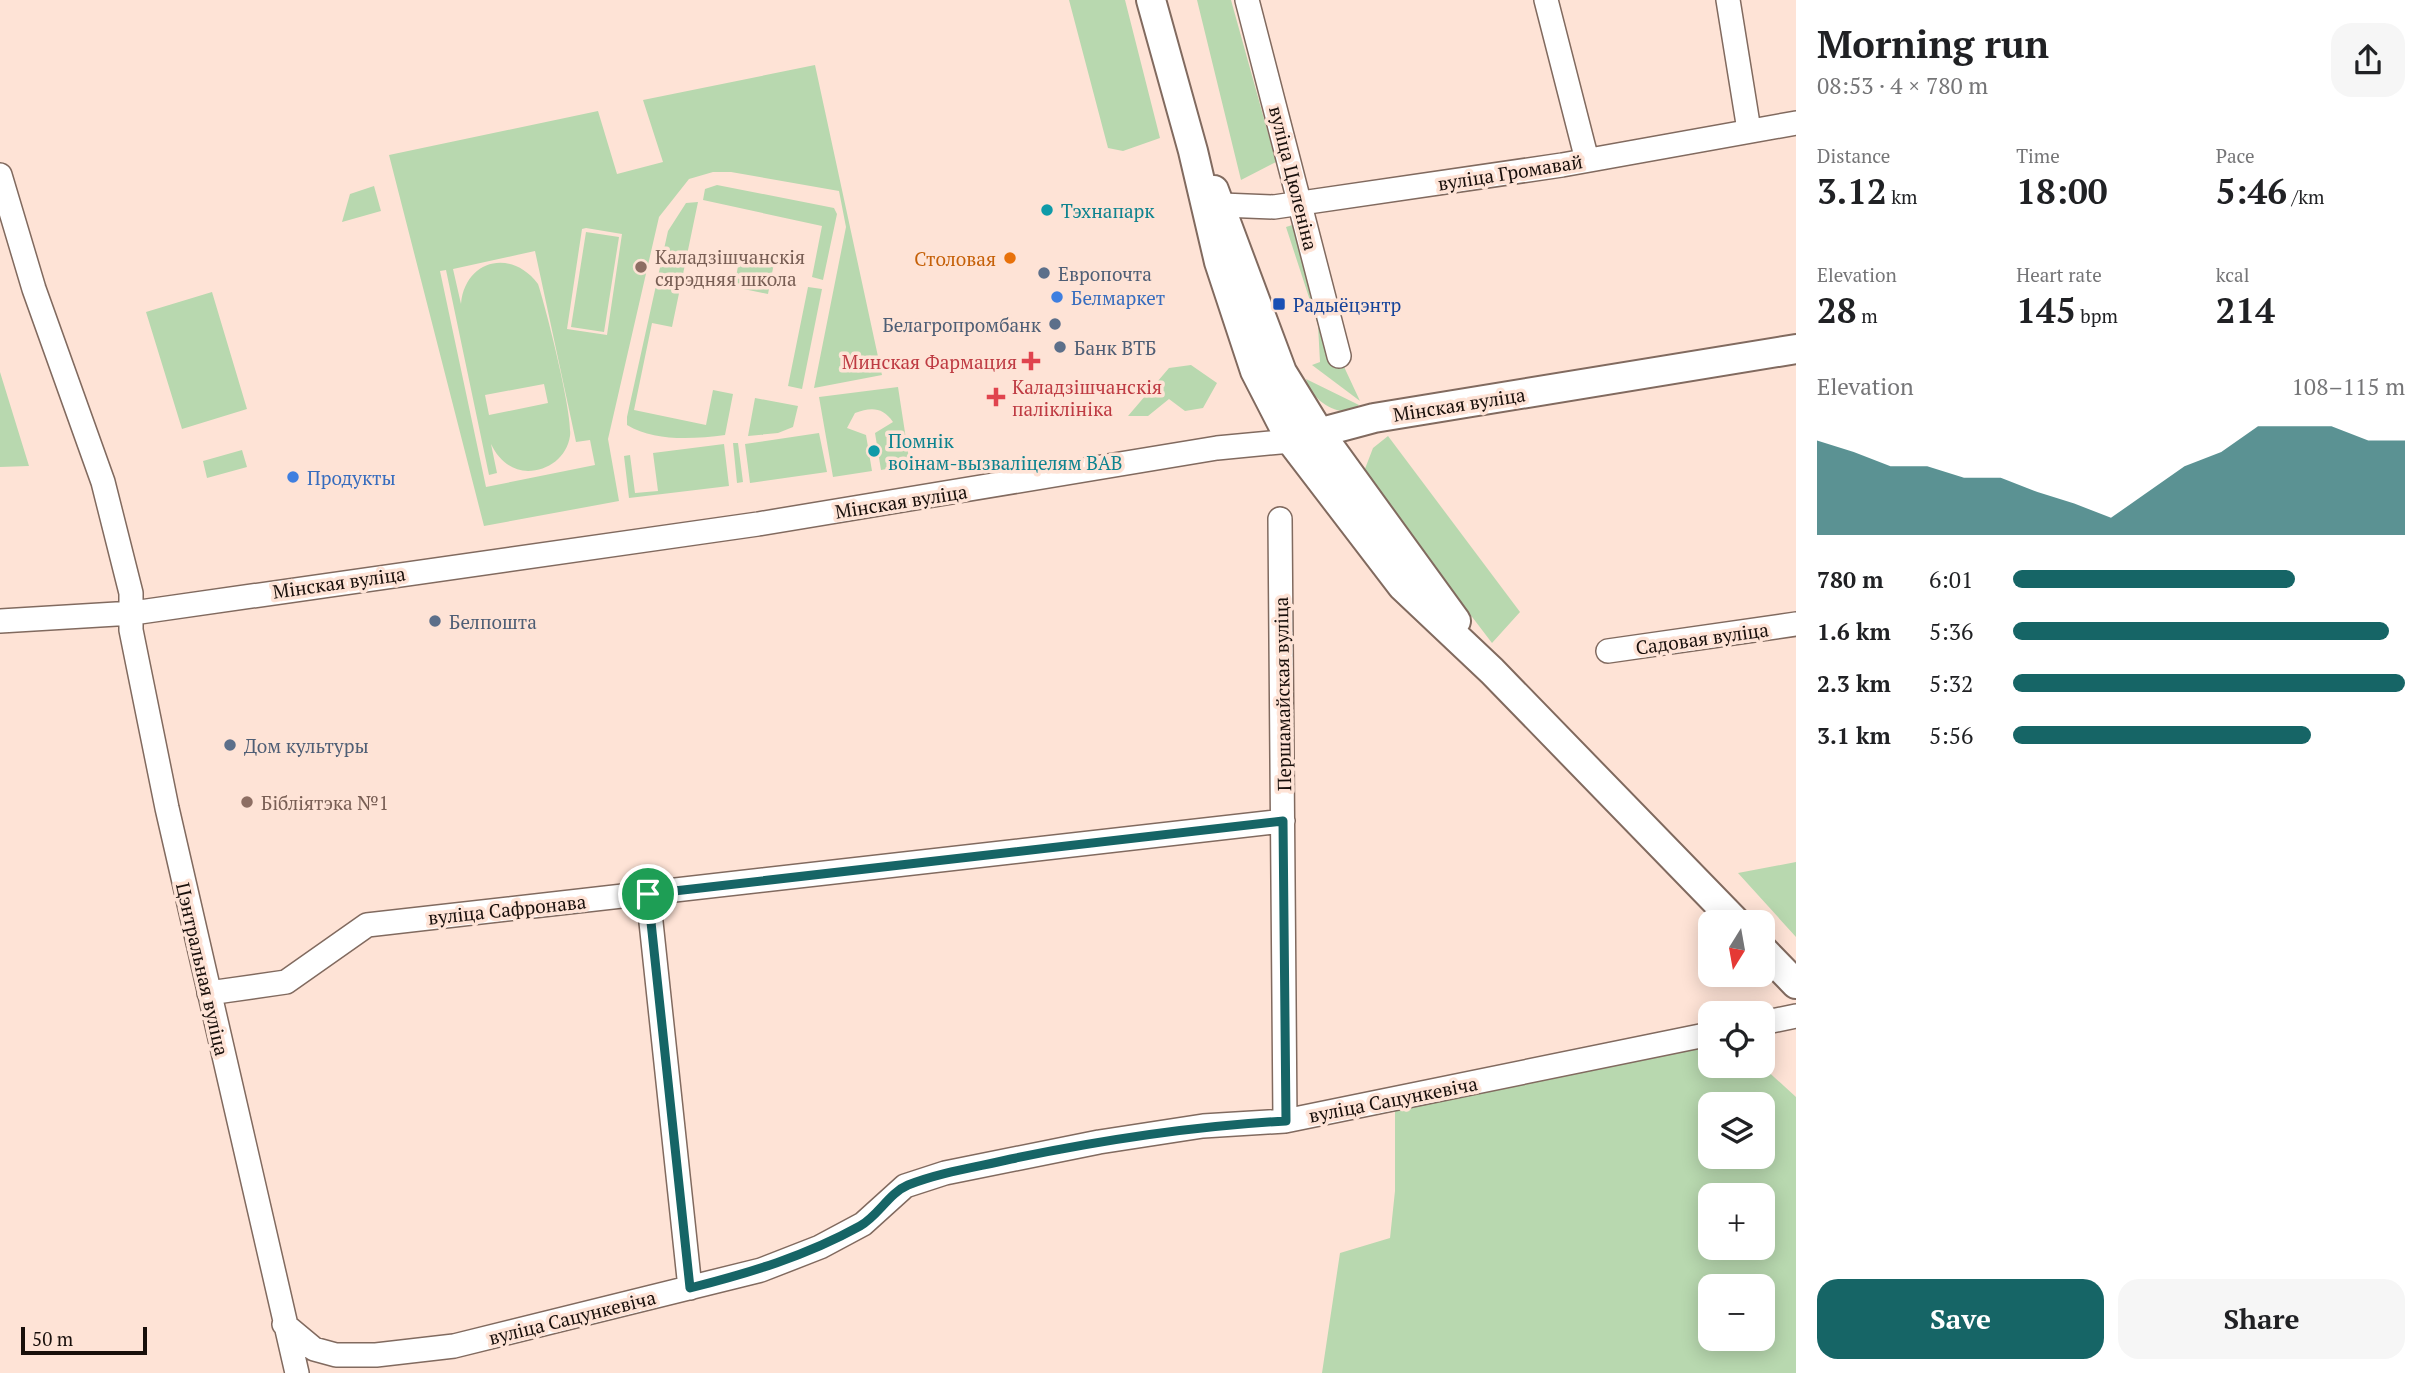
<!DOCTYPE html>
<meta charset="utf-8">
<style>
body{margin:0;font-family:"PT Serif",serif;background:#f6f6f6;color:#202124;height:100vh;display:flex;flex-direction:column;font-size:26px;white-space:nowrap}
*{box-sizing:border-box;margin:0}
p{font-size:23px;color:#757577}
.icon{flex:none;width:38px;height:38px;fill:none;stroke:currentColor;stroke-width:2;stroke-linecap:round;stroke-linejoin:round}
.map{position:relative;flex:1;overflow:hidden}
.sheet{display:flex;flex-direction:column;background:#fff;width:630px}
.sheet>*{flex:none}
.needle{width:46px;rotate:191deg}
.controls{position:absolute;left:1698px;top:910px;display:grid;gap:14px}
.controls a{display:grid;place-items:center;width:77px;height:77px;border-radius:14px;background:#fff;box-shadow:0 4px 18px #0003;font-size:35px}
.scale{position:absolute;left:21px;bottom:18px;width:126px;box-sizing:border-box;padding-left:7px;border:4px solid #180f0b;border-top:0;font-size:19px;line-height:24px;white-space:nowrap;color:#180f0b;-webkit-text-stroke:5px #fee3d6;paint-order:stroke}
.pin{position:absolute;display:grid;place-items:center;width:60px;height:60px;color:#fff;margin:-30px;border:4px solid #fff;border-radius:50%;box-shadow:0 2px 7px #0007}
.round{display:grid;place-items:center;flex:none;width:74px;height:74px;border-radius:21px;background:#f6f6f6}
.overview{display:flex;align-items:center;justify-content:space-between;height:119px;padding:0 21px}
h1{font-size:38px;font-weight:800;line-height:52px}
.figures{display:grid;grid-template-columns:repeat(3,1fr);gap:10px;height:119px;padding:7px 21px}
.figures div{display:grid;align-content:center}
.figures b{font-size:35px;font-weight:800}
.figures small{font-size:19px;font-weight:400}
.figures p{font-size:19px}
.chart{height:196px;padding:14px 21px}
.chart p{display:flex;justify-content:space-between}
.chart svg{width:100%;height:126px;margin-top:7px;fill:#166566;opacity:.7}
.primary-button{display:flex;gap:14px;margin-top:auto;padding:14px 21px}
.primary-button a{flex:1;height:80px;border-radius:21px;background:#166566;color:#fff;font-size:28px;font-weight:800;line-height:80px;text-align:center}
.primary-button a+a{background:#f6f6f6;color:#202124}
ul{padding:0 21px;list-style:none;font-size:23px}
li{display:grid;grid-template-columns:112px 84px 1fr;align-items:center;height:52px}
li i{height:18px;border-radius:9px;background:#166566}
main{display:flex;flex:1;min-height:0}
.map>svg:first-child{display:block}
.green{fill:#b8d8af;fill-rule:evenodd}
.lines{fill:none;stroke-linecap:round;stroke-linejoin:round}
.minor-casing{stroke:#816a5f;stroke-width:26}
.major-casing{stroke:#816a5f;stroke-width:32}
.minor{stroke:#fff;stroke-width:23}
.major{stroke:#fff;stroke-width:28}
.route-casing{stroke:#fff;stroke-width:14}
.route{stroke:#166566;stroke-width:9}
.culture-dot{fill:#0f9aa8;stroke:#fee3d6;stroke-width:2.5}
.food-dot{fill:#e8710a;stroke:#fee3d6;stroke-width:2.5}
.education-dot{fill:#8d6e63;stroke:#fee3d6;stroke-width:2.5}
.service-dot{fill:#5c6f8a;stroke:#fee3d6;stroke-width:2.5}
.shop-dot{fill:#3f7fe0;stroke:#fee3d6;stroke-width:2.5}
.transit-dot{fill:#1a4fb4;stroke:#fee3d6;stroke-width:2.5}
.health-dot{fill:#e0444e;stroke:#fee3d6;stroke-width:2.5}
.labels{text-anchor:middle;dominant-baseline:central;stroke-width:7;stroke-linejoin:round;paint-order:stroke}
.street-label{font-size:19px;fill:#180f0b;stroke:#fee3d6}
.culture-label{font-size:19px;fill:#0d838f;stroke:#fee3d6;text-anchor:start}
.education-label{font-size:19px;fill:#785e54;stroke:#fee3d6;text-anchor:start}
.food-label{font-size:19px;fill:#c56008;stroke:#fee3d6;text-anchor:end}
.service-label{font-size:19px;fill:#4e5e75;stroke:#fee3d6;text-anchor:start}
.shop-label{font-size:19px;fill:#366cbe;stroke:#fee3d6;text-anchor:start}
.transit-label{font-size:19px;fill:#164399;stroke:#fee3d6;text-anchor:start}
.health-label{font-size:19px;fill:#be3a42;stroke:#fee3d6;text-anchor:end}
</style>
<main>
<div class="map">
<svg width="1796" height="1373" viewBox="0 0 1796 1373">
<rect width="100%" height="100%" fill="#fee3d6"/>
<path class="green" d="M1069 0H1125L1160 138 1123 151 1108 148Z
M1197 0H1231L1276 162 1241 180Z
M815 65 882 375 814 388 846 227 839 191 731 172H713L689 179 659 217 608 439 619 501 484 526 389 155 598 111 617 174 663 162 643 100ZM586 228 622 234 607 335 567 329 582 229ZM535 251 576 442 590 440 595 465 486 487 440 271 446 270 489 475 497 473 491 444C498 459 511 471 528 471 548 471 567 457 570 436 573 414 546 308 538 284 511 248 465 260 461 304L453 269ZM544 384 548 403 489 415 485 395Z
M717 185 834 208 837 214 823 280 812 277 822 226 703 200 705 189Z
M374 186 381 211 342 222 350 194Z
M698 202 672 327 652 323 634 410 706 425 713 390 733 394 725 435C694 439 655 442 627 425V417L668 231 686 203Z
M1305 221 1339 356 1360 401 1312 365 1320 362 1318 325 1286 227Z
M586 232 619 237 604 332 571 327Z
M740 256 774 263 768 294 734 287Z
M808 287 822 289 802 389 788 386Z
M212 292 247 409 182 429 146 312Z
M1191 365 1217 383 1203 408 1185 411 1169 399 1148 416H1128L1169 368Z
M0 372 29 466 0 467Z
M1306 379 1359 405C1341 422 1310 399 1306 379Z
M898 387 910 465 881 470 875 433 893 422C883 407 871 407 855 413L847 428 866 435 872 471 833 477 819 397Z
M755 398 798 406 793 427 778 433 748 436Z
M819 433 827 472 750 483 745 444Z
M1388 436 1520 612 1492 643 1363 474 1373 448Z
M733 443H738L743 482 737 483Z
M724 444 729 486 629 498 624 456 630 455 635 493 658 491 653 453Z
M242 450 247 467 207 478 203 461Z
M1796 862V937L1738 873Z
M1700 1048 1710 1050V1066H1762L1796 1097V1373H1322L1340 1253 1390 1238 1395 1191V1099ZM1710 1104H1762V1157H1710ZM1710 1195H1762V1248H1710ZM1710 1286H1762V1339H1710Z"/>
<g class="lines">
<g class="minor-casing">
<path id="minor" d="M1247 0 1339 356
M1546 0 1587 160
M1728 0 1749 130
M0 175 34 289 103 482 131 593V630L167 808 297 1373
M1222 205 1274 207 1562 165 1796 123
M1280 519 1285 1121
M0 621 133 613 758 524 1217 448 1291 441
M1608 651 1796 624
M648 894 690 1288
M209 993 286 982 367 925 1283 821
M1762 1023 1796 1016
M284 1324 314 1349 336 1355H376L454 1346 761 1270 820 1247 863 1224 905 1186 945 1173 1099 1142 1203 1126 1285 1121 1710 1034"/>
</g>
<g class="major-casing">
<path id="major" d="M1151 0 1193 151 1219 262 1255 371 1291 441 1402 586 1492 671 1736 922
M1214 190 1282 372 1319 432 1456 621
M1303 437 1374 418 1796 349
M1762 949 1796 984"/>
</g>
<use href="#minor" class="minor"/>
<use href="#major" class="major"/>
</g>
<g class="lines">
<g class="route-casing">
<path id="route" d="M1283 821 1286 1121C1193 1126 1102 1140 1011 1159 977 1167 941 1172 908 1185 889 1193 878 1216 860 1226 806 1256 749 1273 690 1288L648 894Z"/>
</g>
<use href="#route" class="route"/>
</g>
<g class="culture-dot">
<circle cx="1047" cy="210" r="7"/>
<circle cx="874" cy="451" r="7"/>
</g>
<circle class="food-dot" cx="1010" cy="258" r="7"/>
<g class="education-dot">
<circle cx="641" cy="267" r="7"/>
<circle cx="247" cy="802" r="7"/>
</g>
<g class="service-dot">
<circle cx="1044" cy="273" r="7"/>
<circle cx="1055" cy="324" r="7"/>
<circle cx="1060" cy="347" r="7"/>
<circle cx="435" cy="621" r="7"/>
<circle cx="230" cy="745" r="7"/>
</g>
<g class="shop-dot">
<circle cx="1057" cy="297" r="7"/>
<circle cx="293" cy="477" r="7"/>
</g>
<rect class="transit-dot" x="1272" y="297" width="14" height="14" rx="3.5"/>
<g class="health-dot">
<path d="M1027.5 350.5h7v7h7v7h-7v7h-7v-7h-7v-7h7z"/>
<path d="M992.5 386.5h7v7h7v7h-7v7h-7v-7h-7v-7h7z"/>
</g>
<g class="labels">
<g class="street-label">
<text transform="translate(1510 172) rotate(-9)">вуліца Громавай</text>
<text transform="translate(1294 178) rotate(76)">вуліца Цюленіна</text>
<text transform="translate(1459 404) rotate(-9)">Мінская вуліца</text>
<text transform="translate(901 501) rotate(-9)">Мінская вуліца</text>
<text transform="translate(339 582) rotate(-8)">Мінская вуліца</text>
<text transform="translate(1702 638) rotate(-8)">Садовая вуліца</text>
<text transform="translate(1282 694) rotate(-91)">Першамайская вуліца</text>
<text transform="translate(507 909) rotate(-6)">вуліца Сафронава</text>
<text transform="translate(203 969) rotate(77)">Цэнтральная вуліца</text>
<text transform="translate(1393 1099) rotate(-11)">вуліца Сацункевіча</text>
<text transform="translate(572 1317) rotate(-14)">вуліца Сацункевіча</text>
</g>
<g class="culture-label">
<text x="1061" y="210">Тэхнапарк</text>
<text x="888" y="440">Помнік<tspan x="888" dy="22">воінам-вызваліцелям ВАВ</tspan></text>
</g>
<g class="education-label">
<text x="655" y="256">Каладзішчанскія<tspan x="655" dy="22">сярэдняя школа</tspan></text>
<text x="261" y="802">Бібліятэка №1</text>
</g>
<g class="food-label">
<text x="996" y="258">Столовая</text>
</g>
<g class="service-label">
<text x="1058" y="273">Европочта</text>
<text x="1041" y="324" text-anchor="end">Белагропромбанк</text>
<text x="1074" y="347">Банк ВТБ</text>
<text x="449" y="621">Белпошта</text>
<text x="244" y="745">Дом культуры</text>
</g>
<g class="shop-label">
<text x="1071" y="297">Белмаркет</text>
<text x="307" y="477">Продукты</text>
</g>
<g class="transit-label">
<text x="1293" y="304">Радыёцэнтр</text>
</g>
<g class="health-label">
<text x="1017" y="361">Минская Фармация</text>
<text x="1012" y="386" text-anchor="start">Каладзішчанскія<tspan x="1012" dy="22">паліклініка</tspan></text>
</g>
</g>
</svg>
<div class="controls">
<a><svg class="needle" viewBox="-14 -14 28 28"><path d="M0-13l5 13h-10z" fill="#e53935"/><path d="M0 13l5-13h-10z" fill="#757577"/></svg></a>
<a><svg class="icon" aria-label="locate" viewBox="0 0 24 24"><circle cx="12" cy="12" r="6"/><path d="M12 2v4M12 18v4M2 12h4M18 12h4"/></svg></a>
<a><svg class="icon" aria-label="layers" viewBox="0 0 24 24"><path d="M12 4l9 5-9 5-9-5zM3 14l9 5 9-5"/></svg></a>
<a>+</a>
<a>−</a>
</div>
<div class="scale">50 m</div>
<div class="pin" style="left:648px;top:894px;background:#1e9e55"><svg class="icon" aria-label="arrive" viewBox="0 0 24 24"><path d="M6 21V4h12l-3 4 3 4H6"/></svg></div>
</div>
<section class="sheet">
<div class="overview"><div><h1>Morning run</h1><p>08:53 · 4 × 780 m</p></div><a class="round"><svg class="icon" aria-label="share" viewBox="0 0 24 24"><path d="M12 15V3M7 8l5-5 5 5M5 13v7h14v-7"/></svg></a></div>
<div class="figures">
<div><p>Distance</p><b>3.12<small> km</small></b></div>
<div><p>Time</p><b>18:00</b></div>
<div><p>Pace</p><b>5:46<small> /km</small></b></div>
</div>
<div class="figures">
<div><p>Elevation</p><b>28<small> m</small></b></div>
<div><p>Heart rate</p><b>145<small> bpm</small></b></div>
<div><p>kcal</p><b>214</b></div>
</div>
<div class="chart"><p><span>Elevation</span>108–115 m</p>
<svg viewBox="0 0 160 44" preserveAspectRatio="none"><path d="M0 44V11L10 15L20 20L30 20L40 24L50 24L60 29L70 33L80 38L90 29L100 20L110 15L120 6L130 6L140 6L150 11L160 11V44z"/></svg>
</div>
<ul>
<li><b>780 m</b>6:01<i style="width:72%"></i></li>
<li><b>1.6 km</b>5:36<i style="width:96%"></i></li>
<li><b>2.3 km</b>5:32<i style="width:100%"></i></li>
<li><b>3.1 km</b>5:56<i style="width:76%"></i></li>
</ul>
<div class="primary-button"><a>Save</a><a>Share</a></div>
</section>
</main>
